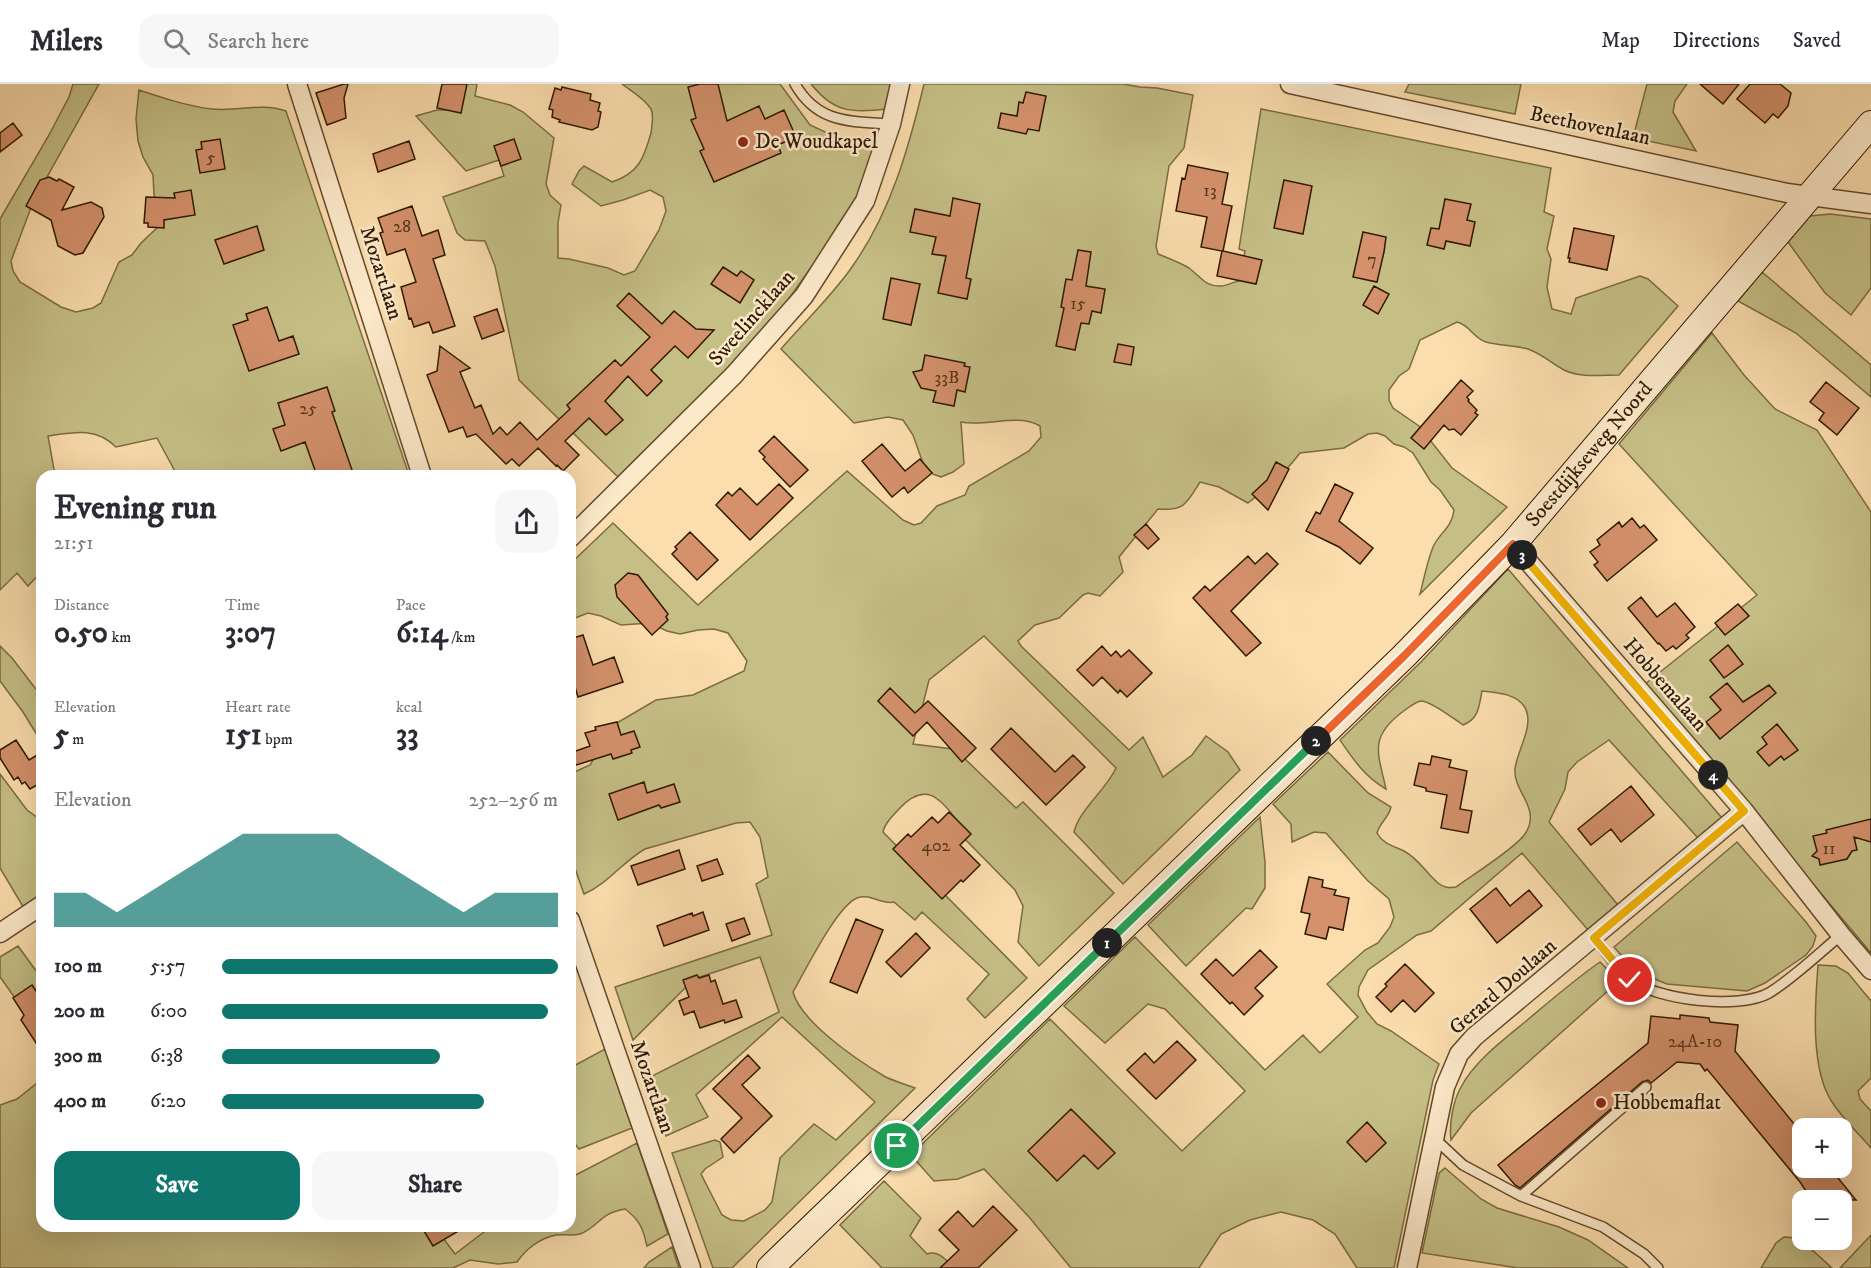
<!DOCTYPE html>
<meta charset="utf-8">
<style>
body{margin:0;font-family:"IM FELL DW Pica",serif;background:#f7f7f7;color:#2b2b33;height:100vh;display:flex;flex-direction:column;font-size:22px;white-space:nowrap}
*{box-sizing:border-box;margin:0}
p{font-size:20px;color:#7c7c81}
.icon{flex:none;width:33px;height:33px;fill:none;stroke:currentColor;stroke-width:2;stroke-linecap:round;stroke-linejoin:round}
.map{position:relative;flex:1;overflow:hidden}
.details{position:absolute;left:36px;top:386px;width:540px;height:762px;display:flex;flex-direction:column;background:#fff;border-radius:18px;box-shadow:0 6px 24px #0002}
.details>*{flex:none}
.fabs{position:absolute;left:1792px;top:1034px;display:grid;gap:12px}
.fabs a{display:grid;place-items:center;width:60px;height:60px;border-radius:12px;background:#fff;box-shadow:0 6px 24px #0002;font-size:30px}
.pin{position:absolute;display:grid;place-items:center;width:51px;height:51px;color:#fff;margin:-26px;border:3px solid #fff;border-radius:50%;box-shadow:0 2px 6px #0007}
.km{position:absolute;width:30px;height:30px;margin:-15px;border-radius:50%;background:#222;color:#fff;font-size:16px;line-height:30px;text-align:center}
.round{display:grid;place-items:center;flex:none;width:63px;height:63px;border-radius:18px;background:#f7f7f7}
.summary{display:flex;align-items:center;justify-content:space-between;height:102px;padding:0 18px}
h1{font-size:33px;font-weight:700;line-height:45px}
.figures{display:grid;grid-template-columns:repeat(3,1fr);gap:9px;height:102px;padding:6px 18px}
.figures div{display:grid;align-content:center}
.figures b{font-size:30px;font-weight:700}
.figures small{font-size:16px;font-weight:400}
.figures p{font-size:16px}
.chart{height:168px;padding:12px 18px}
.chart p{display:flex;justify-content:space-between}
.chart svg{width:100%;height:108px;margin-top:6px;fill:#0f766e;opacity:.7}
.primary-button{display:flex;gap:12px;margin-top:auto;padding:12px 18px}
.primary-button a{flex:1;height:69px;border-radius:18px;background:#0f766e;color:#fff;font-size:24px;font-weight:700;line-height:69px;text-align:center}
.primary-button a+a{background:#f7f7f7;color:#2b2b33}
ul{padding:0 18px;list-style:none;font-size:20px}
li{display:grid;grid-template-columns:96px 72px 1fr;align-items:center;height:45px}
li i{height:15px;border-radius:8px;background:#0f766e}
header{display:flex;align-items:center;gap:36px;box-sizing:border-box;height:84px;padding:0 30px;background:#fff;border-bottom:2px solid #e1e1e2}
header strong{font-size:28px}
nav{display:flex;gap:33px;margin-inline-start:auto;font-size:21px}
.search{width:420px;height:54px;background:#f7f7f7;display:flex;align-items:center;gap:15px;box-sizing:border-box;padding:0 21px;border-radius:18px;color:#7c7c81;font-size:22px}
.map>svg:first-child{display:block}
.green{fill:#c5bf86;stroke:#7a6c44;stroke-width:1.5}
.building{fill:#d4916c;stroke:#2f1901;stroke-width:1.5}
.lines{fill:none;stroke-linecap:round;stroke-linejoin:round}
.lane-casing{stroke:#624a2c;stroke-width:12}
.street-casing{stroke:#624a2c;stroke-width:21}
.secondary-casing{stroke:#2f1901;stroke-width:28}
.lane{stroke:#fce9ca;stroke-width:9}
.street{stroke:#fce9ca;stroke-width:18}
.secondary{stroke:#fce9ca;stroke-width:26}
.split-1-casing{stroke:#fff;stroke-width:12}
.split-2-casing{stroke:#fff;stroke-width:12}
.split-3-casing{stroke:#fff;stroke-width:12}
.split-4-casing{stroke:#fff;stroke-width:12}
.split-5-casing{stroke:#fff;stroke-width:12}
.split-1{stroke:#22a559;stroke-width:8}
.split-2{stroke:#22a559;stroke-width:8}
.split-3{stroke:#f0652b;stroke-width:8}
.split-4{stroke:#f5b400;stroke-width:8}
.split-5{stroke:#f5b400;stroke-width:8}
.poi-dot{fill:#8f2418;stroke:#fce9ca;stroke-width:2}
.labels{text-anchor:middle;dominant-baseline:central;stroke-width:5;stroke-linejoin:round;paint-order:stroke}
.number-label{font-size:18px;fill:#58371c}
.street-label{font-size:21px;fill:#2f1901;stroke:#fce9ca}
.poi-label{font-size:21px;fill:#2f1901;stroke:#fce9ca;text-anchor:start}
</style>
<header>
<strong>Milers</strong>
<div class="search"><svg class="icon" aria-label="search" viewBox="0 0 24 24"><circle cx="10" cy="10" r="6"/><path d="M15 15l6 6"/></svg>Search here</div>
<nav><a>Map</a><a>Directions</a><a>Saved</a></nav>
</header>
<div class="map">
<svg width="1871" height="1184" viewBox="0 0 1871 1184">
<rect width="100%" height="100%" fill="#fbddae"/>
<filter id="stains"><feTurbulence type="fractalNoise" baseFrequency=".00333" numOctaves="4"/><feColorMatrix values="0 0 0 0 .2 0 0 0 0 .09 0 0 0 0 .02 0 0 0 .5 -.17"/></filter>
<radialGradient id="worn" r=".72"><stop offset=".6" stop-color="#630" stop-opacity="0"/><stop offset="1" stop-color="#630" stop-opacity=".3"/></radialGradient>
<path class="green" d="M73 0H99L33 118 11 177 13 187 20 198 61 223 76 228 93 224 101 219 119 178 132 171 141 159 160 141 154 110 153 91 143 73 138 57 136 35 139 6C163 14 187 22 212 25 238 28 260 18 286 27L409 391H177L157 354 116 363C96 343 74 348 48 352L55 391 42 392V487L28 502 17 489 0 506V135L49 51 69 13Z
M459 0H477L475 12 510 21 523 28 554 54 546 100 550 111 561 121 558 139V174L569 175 608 184 624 191 635 187 659 146 666 127 663 113 650 106 623 116 601 122 572 100 579 87 584 82 612 98C639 89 644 74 651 49 652 42 654 31 651 25 645 15 631 7 622 0H780L810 41 840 55 879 53 862 108 843 139 767 245 618 393 519 296 495 182 485 157 465 156 457 149 443 113 504 92 499 76 466 87 416 32 437 26H454Z
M811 0H893L887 25C852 29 834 29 811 0Z
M924 0H1123L1140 3 1157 4 1193 11 1184 64 1169 82 1156 162 1158 170C1168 174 1179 178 1189 184 1200 192 1205 203 1221 202 1227 202 1232 198 1239 197L1245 167 1239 165 1261 25 1551 84 1544 128 1554 132 1547 165 1551 175 1547 203 1552 225 1571 230 1576 214 1640 192 1648 195 1678 222 1619 291C1601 291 1580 294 1564 286 1549 278 1544 271 1528 265 1515 261 1500 262 1486 258 1473 254 1470 241 1457 238L1420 256 1409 285 1399 292 1389 306V316L1393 324 1419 342 1452 384 1507 423 1420 510C1424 495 1427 478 1433 463 1439 449 1452 444 1454 426L1440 406 1431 398 1413 369 1404 363 1394 360 1385 352 1377 349 1368 350 1344 364 1300 369C1285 389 1268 404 1248 419L1219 403 1200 398C1187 419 1185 427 1158 425L1119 473 1123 488 1100 512 1088 509 1083 511 1059 534 1035 541 1018 557 1021 562 1129 666 1143 653 1163 693 1192 671 1206 652 1228 668 1240 686 1123 800 1074 748C1079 726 1106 706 1116 684L984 552 929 596 913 660 953 665 963 673 1016 724 1023 718 1114 809 1039 882 1018 858 1023 822 1015 806 956 746 958 738C940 713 925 697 899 725 893 732 885 738 883 748L1027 894 985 934 967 915 989 890 922 828 915 836 894 818C882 821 870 809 857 814 837 822 805 887 793 908 801 938 857 976 884 992 893 997 905 1000 915 1004L732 1184H713L672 1069 715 1056 720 1058 723 1073 705 1085 701 1090 722 1131 731 1136 744 1137 765 1126 772 1118 780 1074 814 1040 836 1056 875 1018 782 933 696 1011 708 1033 666 1052 646 995 779 928 760 873 700 893 686 903 633 956 615 903 772 851 756 800 768 793 760 753 750 738 736 739 645 765C622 778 608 800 584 810L570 770V690L590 681 615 640 656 616 693 611 744 587 747 577 728 549 714 545 698 546 680 550 667 547 650 539 621 541 601 532 588 529 570 536V480L613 439 698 521 847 387 903 436 914 441 921 439 937 422 965 411 969 402 1029 367 1041 353 1040 342C1018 329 987 343 961 338L964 380 953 388 941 393 933 390 924 382 913 351 903 336 888 333 854 339 781 265C804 238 835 209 854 180 891 127 909 63 924 0Z
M1409 0H1521L1515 30 1405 8Z
M1647 0H1687L1675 17 1673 28 1696 67 1633 54Z
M1830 130 1871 135V204L1851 231 1825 209 1788 158 1810 132Z
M1762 188 1871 281V313L1796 249 1738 217Z
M1712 249 1744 291 1775 325 1817 346 1871 428V869L1645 600 1757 511 1619 360Z
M1508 485 1722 734 1698 754 1609 656 1577 678 1568 688 1565 705 1549 738 1618 821 1588 846 1522 769 1431 847 1417 851 1368 886 1359 903 1358 911 1367 928 1377 940 1391 947 1439 980 1433 996 1394 1184H1357L1335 1150 1313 1136 1281 1128 1250 1136 1221 1150 1199 1184H1071L1029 1133 984 1085 958 1095 934 1097 911 1071 1050 935 1182 1067 1245 1007 1165 925 1148 920 1105 959 1064 922 1135 853 1265 986 1303 951 1320 969 1358 933 1327 900 1365 866 1378 859 1390 843 1394 833 1389 815 1367 796 1326 749 1314 748 1292 758 1291 740 1273 720 1328 668 1368 709 1391 723C1388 735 1380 738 1377 749 1383 760 1393 762 1404 767 1419 775 1426 789 1438 799 1444 804 1449 804 1456 803 1471 792 1516 764 1525 750 1542 724 1513 708 1515 685 1517 666 1536 640 1524 622 1515 609 1496 609 1482 607 1479 622 1479 635 1463 641 1454 635 1431 617 1421 617 1414 618 1407 625 1401 629 1369 654 1378 669 1386 705 1365 693 1353 675 1340 656L1421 578Z
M0 562 12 574 42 613V659L23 628 0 597Z
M0 690 27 726 42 737V814L25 826 0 784Z
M1260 733 1265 778V804L1252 825 1246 824 1186 882 1148 841Z
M1737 758 1806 838 1816 852 1813 862 1806 871 1765 899 1747 907 1667 900 1635 887 1614 863Z
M18 862 42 895V952L0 893V873Z
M1600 878 1619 897 1471 1029 1451 1056C1449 1040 1453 1017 1461 1003 1475 977 1503 956 1525 938 1550 917 1574 896 1600 878Z
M1818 881 1836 882 1848 889 1871 917V994L1858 1007 1860 1015 1871 1027V1064C1858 1049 1843 1035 1832 1018 1810 985 1815 920 1818 881Z
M605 965 632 1044 579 1065C564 1050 570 1005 570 984Z
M42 995V1142H434L455 1170 492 1142H570V1094L637 1059 668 1150 647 1162C643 1145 640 1136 625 1125 599 1129 599 1143 580 1150 572 1152 563 1150 556 1151 540 1154 526 1165 517 1178L498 1180 470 1176 453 1184H0V1021L17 1015Z
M1445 1084 1481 1115 1497 1124 1559 1143 1588 1156 1628 1184H1518L1422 1169 1439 1089Z
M884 1097 921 1134 910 1152 927 1170C939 1166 946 1176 954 1184H882L840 1141Z
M1871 1151V1184H1840Z
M1784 1153 1799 1154 1832 1184H1761L1776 1159Z
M672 1163 679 1184H644L649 1178Z"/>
<path class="building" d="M344 0H348L344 14 346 34 327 41 316 9Z
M442 0H467L461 29 437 24Z
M700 0H718L727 37 759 22 765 35 784 26 796 53 778 61 781 69 714 98 700 67 704 65 691 36 696 34 688 3Z
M1700 0H1739L1723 20Z
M1750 0H1780L1791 9 1788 22 1778 34 1773 30 1765 39 1737 15Z
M562 3 591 10 590 16 600 19 598 27 601 28 598 43 592 46 559 38 560 36 552 33 553 26 549 25 555 4 561 6Z
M1026 8 1046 12 1039 47 1028 45 1026 50 998 44 1001 29 1017 32 1019 18 1023 19Z
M13 39 22 51 0 68V49Z
M220 55 225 85 200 89 196 66 202 65 201 58Z
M514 55 521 75 501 82 494 62Z
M409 57 415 75 378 88 373 70Z
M1188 81 1228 89 1222 120 1232 122 1223 167 1262 176 1256 200 1217 192 1222 167 1201 163 1207 133 1176 127 1182 94 1185 95Z
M49 93 57 97 59 95 74 103 62 126 91 118 102 124 104 133 83 169 75 171 58 162 51 136 26 122 40 96Z
M1284 96 1312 102 1303 150 1274 144Z
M191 106 195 131 164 136V144L148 143V139H144L146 113 175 114 174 109Z
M953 114 980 120 966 194 971 195 967 215 938 209 946 172 932 170 936 153 910 148 915 125 950 132Z
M1445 115 1471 120 1467 136 1475 138 1470 162 1446 157 1444 165 1427 161 1431 144 1439 145Z
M412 122 422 152 438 146 445 171 433 175 455 242 433 249 429 238 414 243 411 234 409 235 401 203 416 198 405 165 387 171 380 149 383 148 378 134Z
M257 142 264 166 224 180 215 156Z
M1574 144 1614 152 1607 186 1569 178 1570 174H1568Z
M1363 148 1386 153 1384 168 1377 198 1353 193Z
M1078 166 1091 168 1086 202 1105 205 1101 229 1092 227 1089 240 1081 239 1075 266 1056 262 1064 224 1061 223 1066 195 1072 196Z
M723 183 737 192 741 187 754 196 740 219 711 200Z
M891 194 920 200 911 241 883 235Z
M1374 202 1389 210 1378 230 1363 221Z
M629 209 662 240 674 227 696 245 714 246 688 274 675 262 651 286 662 297 647 312 628 292 605 317 623 336 606 351 589 334 565 357 579 371 563 387 557 381 556 382 538 364 519 382 512 375 506 380 476 350 467 353 463 343 449 348 427 291 437 287 440 262 470 284 460 288 475 324 481 321 493 350 500 343 507 351 520 338 537 356 570 325 567 321 615 276 621 282 650 253 617 222Z
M267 223 279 257 293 252 299 270 249 287 233 241 248 236 246 230Z
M497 225 504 247 482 255 474 233Z
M1118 260 1134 263 1131 281 1114 278Z
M925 271 965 279 964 282 970 283 965 308 957 306 954 322 933 318 936 307 921 304 913 288 922 286Z
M1461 296 1473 307 1467 313 1469 316 1468 317 1477 326 1475 329 1478 331 1461 351 1454 345 1449 346 1444 341 1424 365 1411 354Z
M1826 298 1859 324 1837 351 1819 336 1824 329 1810 318Z
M327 303 335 327 332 328 352 386 336 392H317L305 358 281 367 273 345 285 341 278 319Z
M774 352 808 386 790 403 763 375 765 373 759 367Z
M882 360 905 387 920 375 932 389 908 409 904 403 892 413 862 377Z
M1276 378 1289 385 1268 426 1252 410 1267 396Z
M779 400 793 414 750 456 716 421 728 408 732 412 740 404 757 421Z
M1335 400 1353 409 1339 437 1373 464 1360 480 1339 463 1306 447 1316 428 1320 430Z
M1632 434 1640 444 1644 441 1657 456 1607 497 1594 481 1598 478 1590 468 1600 461 1597 456 1619 438 1622 443Z
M1146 440 1159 455 1148 465 1134 451Z
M690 448 718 476 697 496 672 470 677 465 675 463Z
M1267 469 1278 480 1231 527 1261 559 1246 572 1193 514 1205 502 1210 507 1248 472 1255 480Z
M628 489 638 491 668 530 666 533 668 536 652 551 617 513 615 501Z
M1641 513 1657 533 1675 519 1695 543 1686 551 1689 554 1676 565 1673 562 1666 567 1659 559 1658 560 1628 524Z
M1738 520 1749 532 1725 551 1715 539Z
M583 551 593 581 614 573 623 598 578 613 575 603 570 605V555Z
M1728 561 1743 580 1724 594 1710 576Z
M1102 562 1111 572 1116 567 1121 573 1129 566 1152 589 1127 613 1120 606 1118 609 1102 593 1093 602 1077 586Z
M1727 599 1743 618 1769 601 1776 609 1720 655 1706 638 1721 626 1710 613Z
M890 604 915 629 928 617 976 664 962 678 927 638 913 652 878 617Z
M617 638 621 651 634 647 640 663 631 666 632 669 613 675 611 670 570 683V669L590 662 585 649 596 646 595 643Z
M1777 640 1798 666 1784 676 1781 672 1769 682 1757 668 1767 660 1762 653Z
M1011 644 1055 688 1073 671 1085 683 1046 721 991 665Z
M16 656 29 676 42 668V698L30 705 25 698 22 700 18 693 14 696 0 674V666Z
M1432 672 1451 676 1449 683 1467 687 1460 725 1472 727 1468 749 1441 744 1447 711 1426 707V704L1414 701 1419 679 1430 681Z
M644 698 647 709 674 700 680 718 661 724 659 721 618 736 609 710Z
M1631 702 1654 731 1621 758 1611 745 1591 761 1578 745Z
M949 728 971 750 960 761 980 781 963 798 961 796 942 815 893 765 908 750 911 753 932 733 938 739Z
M1871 735V758L1854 753 1857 766 1852 767 1847 775 1820 781 1819 775 1812 772 1817 767 1813 752 1827 749 1826 746Z
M679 766 685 785 638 801 631 782Z
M717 775 723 790 702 797 697 782Z
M1309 793 1323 796 1322 803 1336 806 1334 811 1349 814 1343 846 1329 843 1326 855 1305 850 1310 830 1301 828Z
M1496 804 1510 822 1529 806 1542 822 1497 859 1470 825Z
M703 828 709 846 664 862 657 842 692 829 693 832Z
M744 834 750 850 732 857 726 840Z
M856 835 883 846 857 909 830 898Z
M916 849 930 864 901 893 886 878Z
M1260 866 1277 883 1255 904 1263 912 1244 931 1232 918 1230 920 1201 890 1216 875 1233 892Z
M1405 880 1434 909 1415 928 1403 916 1391 928 1376 913 1387 902 1385 900Z
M697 891 699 894 709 891 711 898 715 896 723 920 736 916 742 933 725 939 724 936 700 944 694 927 684 931 679 917 689 913 683 896Z
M32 901 42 916V968L21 936 24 931 13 914Z
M1680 931 1709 934 1710 938 1738 941 1735 967 1803 1051V1083H1829L1856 1116H1812L1800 1098 1707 985 1705 987 1700 980 1677 978 1651 999 1648 996 1642 998 1520 1104 1515 1101 1498 1081 1648 959 1651 932 1680 935Z
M1177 957 1196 976 1156 1015 1127 986 1145 969 1154 979Z
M748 971 760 984 742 1001 772 1032 734 1069 721 1055 742 1034 713 1005Z
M1071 1025 1115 1069 1098 1085 1084 1071 1057 1097 1028 1067Z
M1367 1038 1386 1059 1366 1078 1347 1058Z
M993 1122 1017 1146 978 1184H940L959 1166 939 1146 958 1127 973 1143Z
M433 1142H467L433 1162 424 1147Z"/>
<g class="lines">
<g class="lane-casing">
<path id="lane" d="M795 0C818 40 850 37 891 40
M1594 854C1605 866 1618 886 1631 896 1657 916 1739 926 1769 909 1795 893 1818 870 1841 851
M1434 1054 1463 1081 1521 1112 1603 1143 1644 1170 1658 1184
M1521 1112 1646 1003"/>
</g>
<g class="street-casing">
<path id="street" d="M297 0 422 392
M1290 0 1787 109 1871 120
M570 454 734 291 804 212 865 117 891 40 900 0
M1513 460 1744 727 1841 851 1871 886
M570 836 691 1184
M0 849 42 821
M1407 1184 1445 1003 1459 970 1474 953 1744 727"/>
</g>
<g class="secondary-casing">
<g id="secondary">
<path id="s1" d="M770 1184 1404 572 1513 460 1871 40"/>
</g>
</g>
<use href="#lane" class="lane"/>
<use href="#street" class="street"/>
<use href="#secondary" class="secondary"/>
</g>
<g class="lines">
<g class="split-1-casing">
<path id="split-1" d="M897 1062 1107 859"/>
</g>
<g class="split-2-casing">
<path id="split-2" d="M1107 859 1316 657"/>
</g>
<g class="split-3-casing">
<path id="split-3" d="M1316 657 1404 572 1513 460 1522 471"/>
</g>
<g class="split-4-casing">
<path id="split-4" d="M1522 471 1713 691"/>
</g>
<g class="split-5-casing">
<path id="split-5" d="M1630 896 1594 854 1744 727 1713 691"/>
</g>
<use href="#split-1" class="split-1"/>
<use href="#split-2" class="split-2"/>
<use href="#split-3" class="split-3"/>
<use href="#split-4" class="split-4"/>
<use href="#split-5" class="split-5"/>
</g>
<g class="poi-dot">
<circle cx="743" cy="58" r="6"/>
<circle cx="1601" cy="1019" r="6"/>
</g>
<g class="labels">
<g class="number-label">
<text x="211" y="74">5</text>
<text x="1210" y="107">13</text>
<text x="402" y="143">28</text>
<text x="1372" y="176">7</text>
<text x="1078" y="220">15</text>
<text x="947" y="294">33B</text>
<text x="308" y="325">25</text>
<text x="936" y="762">402</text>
<text x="1829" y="765">11</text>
<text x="1695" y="958">24A-10</text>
</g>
<g class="street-label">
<text transform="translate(1590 42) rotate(12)">Beethovenlaan</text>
<text transform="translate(381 189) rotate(72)">Mozartlaan</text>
<text transform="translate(752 234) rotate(-49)">Sweelincklaan</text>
<text stroke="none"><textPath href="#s1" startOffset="1155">Soestdijkseweg Noord</textPath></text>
<text transform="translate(1665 601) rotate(49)">Hobbemalaan</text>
<text transform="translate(1503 903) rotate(-41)">Gerard Doulaan</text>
<text transform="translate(652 1003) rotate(71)">Mozartlaan</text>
</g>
<g class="poi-label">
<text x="755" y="58">De Woudkapel</text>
<text x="1613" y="1019">Hobbemaflat</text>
</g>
</g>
<rect width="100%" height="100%" filter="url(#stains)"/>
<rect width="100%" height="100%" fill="url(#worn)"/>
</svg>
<div class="fabs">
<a>+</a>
<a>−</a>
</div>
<div class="pin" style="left:897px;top:1062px;background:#1e9e55"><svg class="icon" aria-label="arrive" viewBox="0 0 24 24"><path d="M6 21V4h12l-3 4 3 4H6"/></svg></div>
<div class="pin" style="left:1630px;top:896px;background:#d93025"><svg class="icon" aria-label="check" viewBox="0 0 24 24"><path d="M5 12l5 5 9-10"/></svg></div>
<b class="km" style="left:1107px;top:859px">1</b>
<b class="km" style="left:1316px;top:657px">2</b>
<b class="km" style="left:1522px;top:471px">3</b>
<b class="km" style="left:1713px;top:691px">4</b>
<section class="details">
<div class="summary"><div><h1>Evening run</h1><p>21:51</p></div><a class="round"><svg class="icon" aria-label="share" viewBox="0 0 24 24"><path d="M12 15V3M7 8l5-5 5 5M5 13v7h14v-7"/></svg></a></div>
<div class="figures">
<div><p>Distance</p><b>0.50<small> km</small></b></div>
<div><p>Time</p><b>3:07</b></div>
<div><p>Pace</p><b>6:14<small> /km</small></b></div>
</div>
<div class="figures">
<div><p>Elevation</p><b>5<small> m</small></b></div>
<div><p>Heart rate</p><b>151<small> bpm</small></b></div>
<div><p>kcal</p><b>33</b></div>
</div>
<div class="chart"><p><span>Elevation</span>252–256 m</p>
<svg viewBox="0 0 160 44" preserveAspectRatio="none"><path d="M0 44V30L10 30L20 38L30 30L40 22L50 14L60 6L70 6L80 6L90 6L100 14L110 22L120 30L130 38L140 30L150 30L160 30V44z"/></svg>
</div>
<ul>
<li><b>100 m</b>5:57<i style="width:100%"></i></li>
<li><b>200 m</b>6:00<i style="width:97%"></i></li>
<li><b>300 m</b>6:38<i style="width:65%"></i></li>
<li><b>400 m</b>6:20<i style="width:78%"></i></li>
</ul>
<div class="primary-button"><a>Save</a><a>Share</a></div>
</section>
</div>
